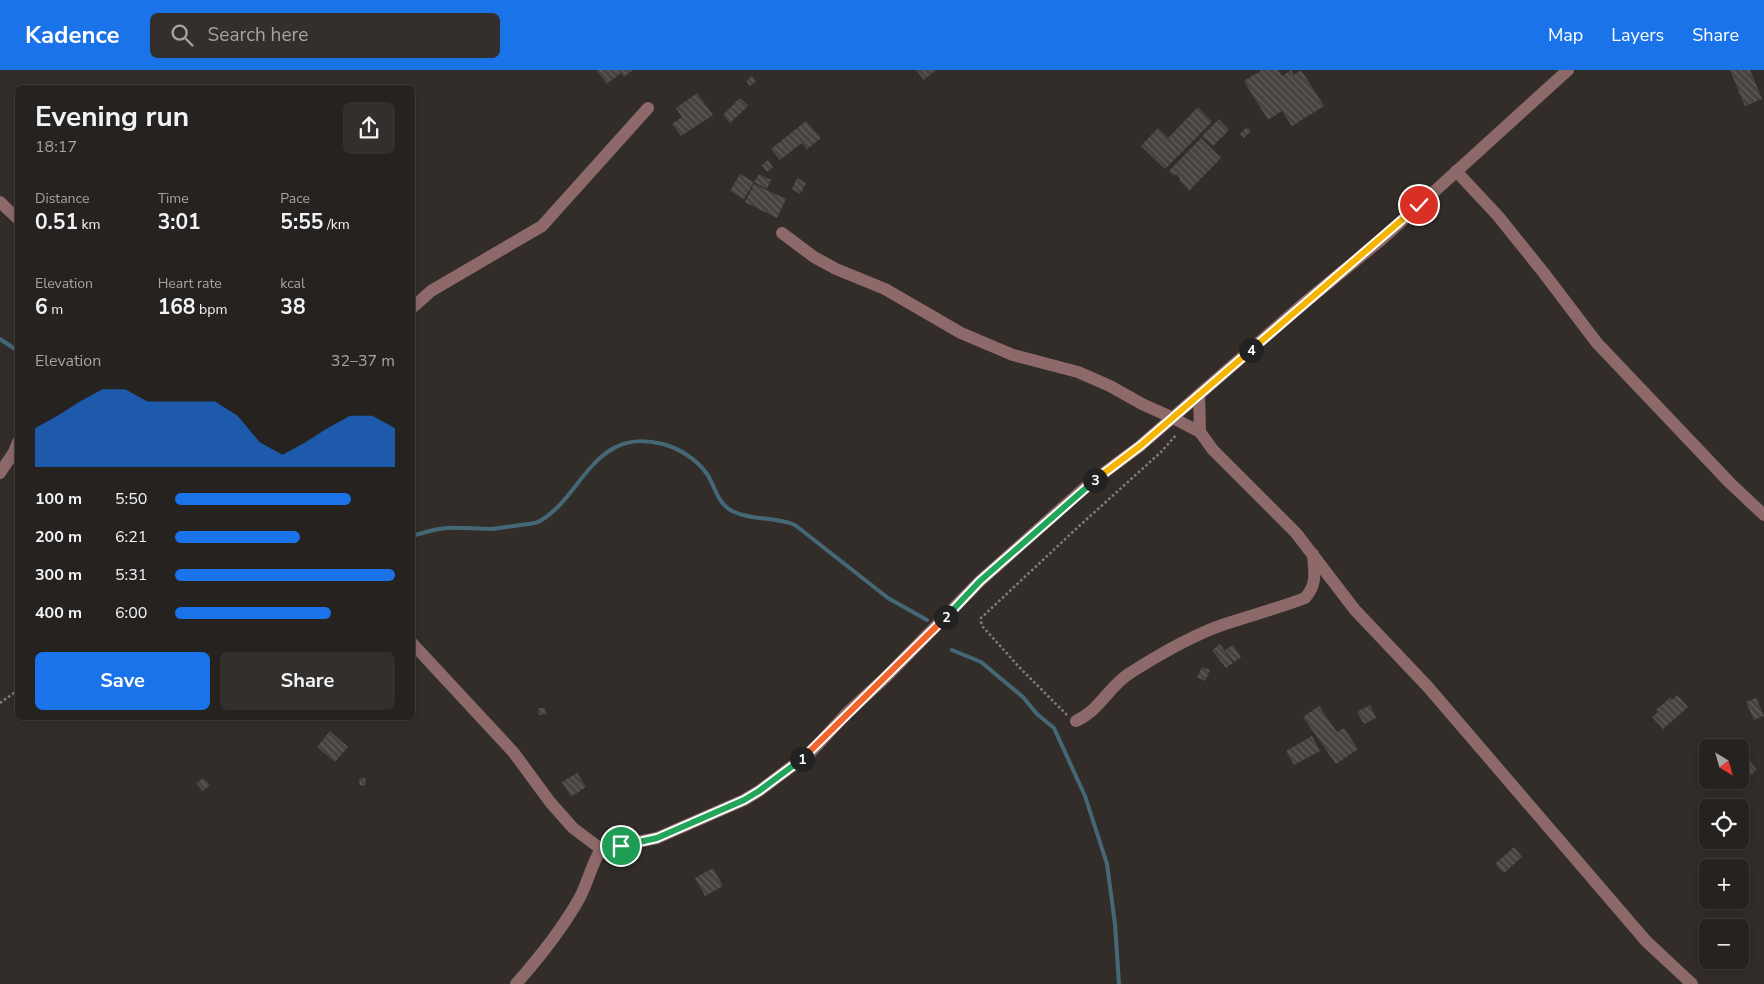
<!DOCTYPE html>
<meta charset="utf-8">
<style>
body{margin:0;font-family:"Nunito Sans",sans-serif;background:#322f2c;color:#f1f3f6;height:100vh;display:flex;flex-direction:column;font-size:19px;white-space:nowrap}
*{box-sizing:border-box;margin:0}
p{font-size:16px;color:#a4a4a4}
.icon{flex:none;width:28px;height:28px;fill:none;stroke:currentColor;stroke-width:2;stroke-linecap:round;stroke-linejoin:round}
.map{position:relative;flex:1;overflow:hidden}
.sheet{position:absolute;left:15px;top:15px;width:400px;height:635px;display:flex;flex-direction:column;background:#26221f;border-radius:8px;box-shadow:0 2px 8px #0003,0 0 0 1px #423f3d}
.sheet>*{flex:none}
.needle{width:32px;rotate:143deg}
.buttons{position:absolute;left:1699px;top:669px;display:grid;gap:10px}
.buttons a{display:grid;place-items:center;width:50px;height:50px;border-radius:8px;background:#26221f;box-shadow:0 2px 8px #0003,0 0 0 1px #423f3d;font-size:25px}
.pin{position:absolute;display:grid;place-items:center;width:42px;height:42px;color:#fff;margin:-21px;border:2px solid #fff;border-radius:50%;box-shadow:0 1px 5px #0007}
.km{position:absolute;width:25px;height:25px;margin:-12px;border-radius:50%;background:#222;color:#fff;font-size:14px;line-height:25px;text-align:center}
.round{display:grid;place-items:center;flex:none;width:52px;height:52px;border-radius:8px;background:#322f2c}
.headline{display:flex;align-items:center;justify-content:space-between;height:85px;padding:0 20px}
h1{font-size:28px;font-weight:700;line-height:38px}
.stats{display:grid;grid-template-columns:repeat(3,1fr);gap:8px;height:85px;padding:5px 20px}
.stats div{display:grid;align-content:center}
.stats b{font-size:21px;font-weight:700}
.stats small{font-size:14px;font-weight:400}
.stats p{font-size:14px}
.chart{height:140px;padding:10px 20px}
.chart p{display:flex;justify-content:space-between}
.chart svg{width:100%;height:90px;margin-top:5px;fill:#1a73e8;opacity:.7}
.button{display:flex;gap:10px;margin-top:auto;padding:10px 20px}
.button a{flex:1;height:58px;border-radius:8px;background:#1a73e8;color:#fff;font-size:20px;font-weight:700;line-height:58px;text-align:center}
.button a+a{background:#322f2c;color:#f1f3f6}
ul{padding:0 20px;list-style:none;font-size:16px}
li{display:grid;grid-template-columns:80px 60px 1fr;align-items:center;height:38px}
li i{height:12px;border-radius:6px;background:#1a73e8}
header{display:flex;align-items:center;gap:30px;box-sizing:border-box;height:70px;padding:0 25px;background:#1a73e8;color:#fff}
header strong{font-size:24px}
nav{display:flex;gap:28px;margin-inline-start:auto;font-size:18px}
.search{width:350px;height:45px;background:#322f2c;display:flex;align-items:center;gap:12px;box-sizing:border-box;padding:0 18px;border-radius:8px;color:#a4a4a4;font-size:19px}
.map>svg:first-child{display:block}
.lines{fill:none;stroke-linecap:round;stroke-linejoin:round}
.stream{stroke:#456877;stroke-width:4}
.building{fill:url(#building-back-hatch)}
.path{stroke:#827e7b;stroke-width:2.5;stroke-dasharray:2.5 2.5;stroke-linecap:butt}
.minor{stroke:#8e696a;stroke-width:12}
.split-1-casing{stroke:#fff;stroke-width:10}
.split-2-casing{stroke:#fff;stroke-width:10}
.split-3-casing{stroke:#fff;stroke-width:10}
.split-4-casing{stroke:#fff;stroke-width:10}
.split-5-casing{stroke:#fff;stroke-width:10}
.split-1{stroke:#22a559;stroke-width:6}
.split-2{stroke:#f0652b;stroke-width:6}
.split-3{stroke:#22a559;stroke-width:6}
.split-4{stroke:#f5b400;stroke-width:6}
.split-5{stroke:#f5b400;stroke-width:6}
</style>
<header>
<strong>Kadence</strong>
<div class="search"><svg class="icon" aria-label="search" viewBox="0 0 24 24"><circle cx="10" cy="10" r="6"/><path d="M15 15l6 6"/></svg>Search here</div>
<nav><a>Map</a><a>Layers</a><a>Share</a></nav>
</header>
<div class="map">
<svg width="1764" height="914" viewBox="0 0 1764 914">
<defs>
<pattern id="building-back-hatch" width="6" height="6" patternUnits="userSpaceOnUse" patternTransform="scale(1.25)"><rect width="6" height="6" fill="#48433f"/><path d="M-1 5l2 2M0 0l6 6M5-1l2 2" fill="none" stroke="#625d5a"/></pattern>
</defs>
<rect width="100%" height="100%" fill="#322d29"/>
<g class="lines">
<path class="stream" d="M0 269 18 281
M412 466C423 463 434 459 446 458 461 457 476 459 491 459 501 458 512 456 521 455 527 454 535 454 540 451 569 434 582 399 609 381 639 360 687 375 707 404 715 416 717 433 732 441 752 451 775 446 795 455L888 528 927 550
M952 580 981 592 1023 627 1037 644 1054 658 1085 726 1107 794 1115 854 1119 914"/>
</g>
<path class="building" d="M596 0H633L624 7 621 3 607 14Z
M916 0H936L924 10Z
M1262 0H1278L1282 6 1291 0 1294 5 1301 0 1324 36 1292 56 1282 41 1268 50 1244 11Z
M1730 0H1750L1762 29 1745 36Z
M752 6 756 11 750 16 746 11Z
M697 23 713 45 681 66 672 54 682 47 676 38Z
M740 28 748 36 730 53 723 45Z
M1198 37 1212 52 1165 99 1141 76 1158 58 1168 68Z
M1219 49 1229 60 1213 76 1202 66Z
M806 51 821 68 807 79 802 73 780 90 771 79Z
M1247 57 1251 61 1244 68 1240 64Z
M1201 68 1221 88 1189 121 1179 110 1180 108 1176 104 1174 106 1169 101Z
M768 90 773 97 767 102 762 95Z
M740 104 754 112 744 129 730 121Z
M759 104 771 110 767 119 754 112Z
M797 108 806 113 800 124 792 119Z
M754 114 786 129 777 148 745 132Z
M1220 574 1233 593 1226 598 1212 580Z
M1233 575 1241 587 1234 592 1225 580Z
M1202 597 1210 600 1205 611 1197 607Z
M1677 625 1688 637 1663 659 1652 647 1658 642 1656 640 1670 628 1672 630Z
M1756 628 1764 646 1754 650 1746 632Z
M1370 635 1376 648 1364 654 1357 642Z
M1319 636 1337 662 1344 658 1358 679 1336 694 1303 647Z
M538 638H545L546 644 539 645Z
M330 661 348 677 335 692 317 677Z
M1312 666 1320 681 1294 695 1286 681Z
M1748 689 1757 700 1732 719 1725 710H1740V695Z
M577 703 586 717 571 727 562 712Z
M203 708 210 715 203 721 196 713Z
M365 708 366 715 360 716 359 709Z
M1514 777 1522 787 1504 803 1495 794Z
M713 798 723 816 705 826 695 808Z"/>
<g class="lines">
<path class="path" d="M0 633 18 620
M1067 645 1021 599 983 557 981 552V548L1077 458 1161 382 1177 364"/>
<path class="minor" d="M1456 101 1498 146 1543 202 1597 273 1730 413 1764 445
M0 132 18 149
M782 163 814 187 836 199 885 219 961 263 1013 285 1078 302 1110 316 1142 334 1171 347 1200 362 1213 380 1296 463 1355 540 1428 617 1646 871 1692 914
M412 238 431 221 542 156 648 38
M1199 325 1200 362
M0 403 14 382 18 372
M412 573 514 683 550 732 573 758 601 779 657 768 744 730 759 721 811 682 846 644 886 607 980 511 1089 414 1140 376 1303 234 1382 169 1568 0
M1076 651C1099 641 1110 615 1130 603 1160 584 1192 565 1225 554 1252 545 1279 538 1305 528 1318 513 1314 502 1313 484
M516 914C539 888 562 859 579 829 588 813 591 795 601 779"/>
</g>
<g class="lines">
<g class="split-1-casing">
<path id="split-1" d="M621 776 657 768 744 730 759 721 802 689"/>
</g>
<g class="split-2-casing">
<path id="split-2" d="M802 689 946 547"/>
</g>
<g class="split-3-casing">
<path id="split-3" d="M946 547 980 511 1095 410"/>
</g>
<g class="split-4-casing">
<path id="split-4" d="M1095 410 1140 376 1251 280"/>
</g>
<g class="split-5-casing">
<path id="split-5" d="M1251 280 1419 135"/>
</g>
<use href="#split-1" class="split-1"/>
<use href="#split-2" class="split-2"/>
<use href="#split-3" class="split-3"/>
<use href="#split-4" class="split-4"/>
<use href="#split-5" class="split-5"/>
</g>
</svg>
<div class="buttons">
<a><svg class="needle" viewBox="-14 -14 28 28"><path d="M0-13l5 13h-10z" fill="#e53935"/><path d="M0 13l5-13h-10z" fill="#a4a4a4"/></svg></a>
<a><svg class="icon" aria-label="locate" viewBox="0 0 24 24"><circle cx="12" cy="12" r="6"/><path d="M12 2v4M12 18v4M2 12h4M18 12h4"/></svg></a>
<a>+</a>
<a>−</a>
</div>
<div class="pin" style="left:621px;top:776px;background:#1e9e55"><svg class="icon" aria-label="arrive" viewBox="0 0 24 24"><path d="M6 21V4h12l-3 4 3 4H6"/></svg></div>
<div class="pin" style="left:1419px;top:135px;background:#d93025"><svg class="icon" aria-label="check" viewBox="0 0 24 24"><path d="M5 12l5 5 9-10"/></svg></div>
<b class="km" style="left:802px;top:689px">1</b>
<b class="km" style="left:946px;top:547px">2</b>
<b class="km" style="left:1095px;top:410px">3</b>
<b class="km" style="left:1251px;top:280px">4</b>
<section class="sheet">
<div class="headline"><div><h1>Evening run</h1><p>18:17</p></div><a class="round"><svg class="icon" aria-label="share" viewBox="0 0 24 24"><path d="M12 15V3M7 8l5-5 5 5M5 13v7h14v-7"/></svg></a></div>
<div class="stats">
<div><p>Distance</p><b>0.51<small> km</small></b></div>
<div><p>Time</p><b>3:01</b></div>
<div><p>Pace</p><b>5:55<small> /km</small></b></div>
</div>
<div class="stats">
<div><p>Elevation</p><b>6<small> m</small></b></div>
<div><p>Heart rate</p><b>168<small> bpm</small></b></div>
<div><p>kcal</p><b>38</b></div>
</div>
<div class="chart"><p><span>Elevation</span>32–37 m</p>
<svg viewBox="0 0 160 44" preserveAspectRatio="none"><path d="M0 44V25L10 19L20 12L30 6L40 6L50 12L60 12L70 12L80 12L90 19L100 32L110 38L120 32L130 25L140 19L150 19L160 25V44z"/></svg>
</div>
<ul>
<li><b>100 m</b>5:50<i style="width:80%"></i></li>
<li><b>200 m</b>6:21<i style="width:57%"></i></li>
<li><b>300 m</b>5:31<i style="width:100%"></i></li>
<li><b>400 m</b>6:00<i style="width:71%"></i></li>
</ul>
<div class="button"><a>Save</a><a>Share</a></div>
</section>
</div>
